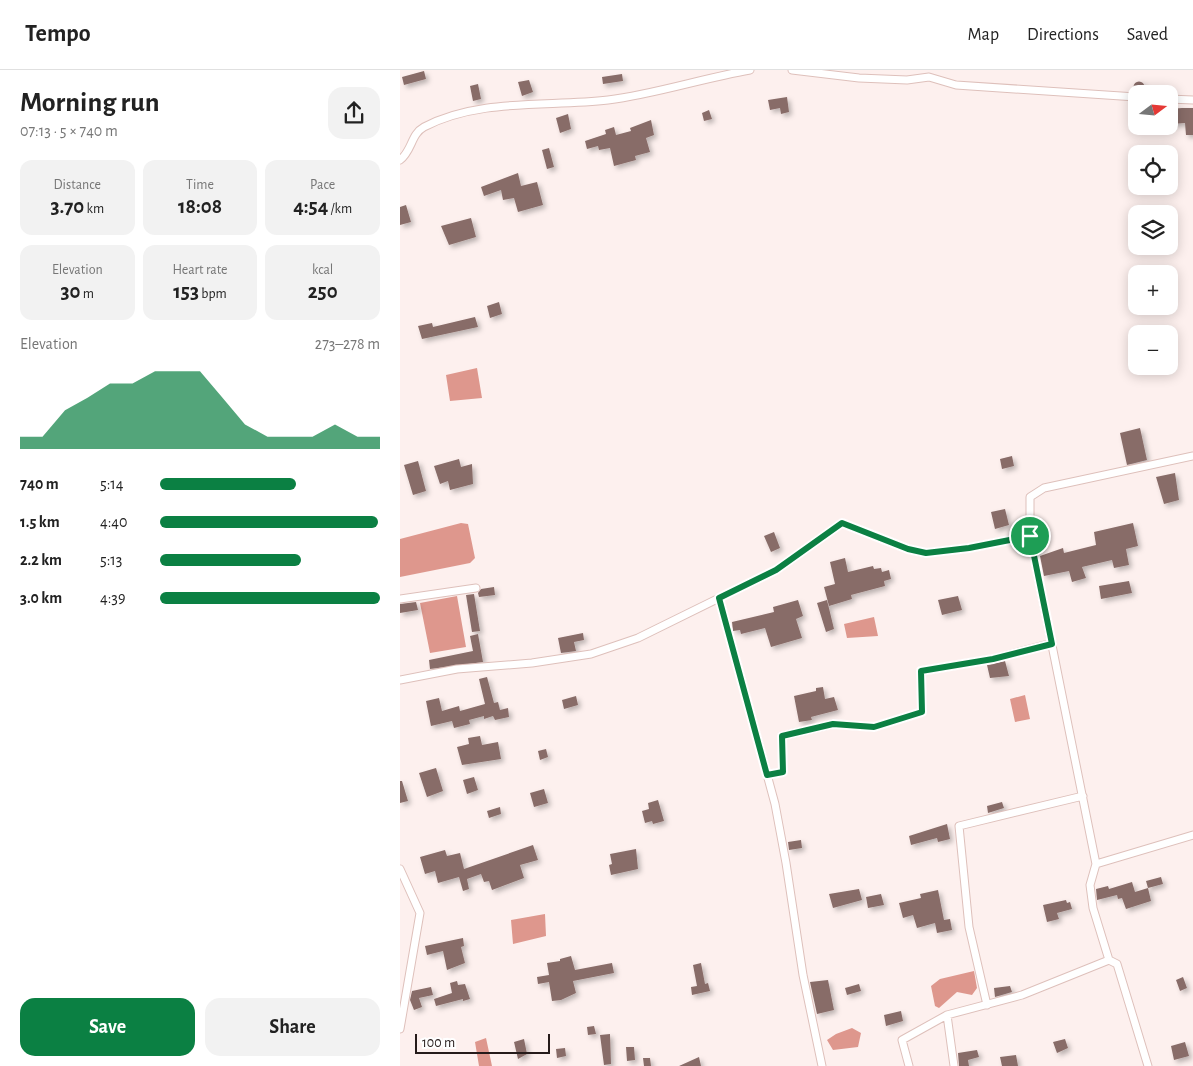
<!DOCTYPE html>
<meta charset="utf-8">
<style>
body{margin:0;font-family:"Alegreya Sans",sans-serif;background:#f2f2f2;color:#222;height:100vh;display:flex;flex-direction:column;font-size:19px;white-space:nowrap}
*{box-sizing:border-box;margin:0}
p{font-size:16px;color:#767676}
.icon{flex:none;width:28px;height:28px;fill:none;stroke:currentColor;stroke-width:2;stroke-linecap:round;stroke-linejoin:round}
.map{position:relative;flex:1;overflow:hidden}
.drawer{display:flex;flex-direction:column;background:#fff;width:400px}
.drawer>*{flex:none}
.needle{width:32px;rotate:74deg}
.fabs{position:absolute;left:728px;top:15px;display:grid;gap:10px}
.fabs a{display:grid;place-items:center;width:50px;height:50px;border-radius:10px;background:#fff;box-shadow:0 2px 12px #0003;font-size:25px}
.scale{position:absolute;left:15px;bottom:12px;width:135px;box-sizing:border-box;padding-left:5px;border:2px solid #261b1a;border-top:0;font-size:14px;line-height:18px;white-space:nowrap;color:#261b1a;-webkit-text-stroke:4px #fff;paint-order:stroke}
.pin{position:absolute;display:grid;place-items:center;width:42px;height:42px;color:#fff;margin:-21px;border:2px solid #fff;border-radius:50%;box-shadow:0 1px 5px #0007}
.round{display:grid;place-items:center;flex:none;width:52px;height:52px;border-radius:15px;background:#f2f2f2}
.summary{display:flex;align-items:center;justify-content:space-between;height:85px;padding:0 20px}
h1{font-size:28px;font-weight:700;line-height:38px}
.stats{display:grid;grid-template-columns:repeat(3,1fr);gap:8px;height:85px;padding:5px 20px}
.stats div{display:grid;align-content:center;border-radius:12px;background:#f2f2f2;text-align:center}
.stats b{font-size:21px;font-weight:700}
.stats small{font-size:14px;font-weight:400}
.stats p{font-size:14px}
.chart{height:140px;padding:10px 20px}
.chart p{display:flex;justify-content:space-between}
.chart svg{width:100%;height:90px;margin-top:5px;fill:#0b8043;opacity:.7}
.primary-button{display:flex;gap:10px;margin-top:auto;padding:10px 20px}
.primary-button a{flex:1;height:58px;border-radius:15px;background:#0b8043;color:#fff;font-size:20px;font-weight:700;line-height:58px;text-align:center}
.primary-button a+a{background:#f2f2f2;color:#222}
ul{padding:0 20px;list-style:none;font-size:16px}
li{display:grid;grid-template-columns:80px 60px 1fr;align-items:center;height:38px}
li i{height:12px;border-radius:6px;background:#0b8043}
header{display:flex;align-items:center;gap:30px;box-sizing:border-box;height:70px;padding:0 25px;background:#fff;border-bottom:1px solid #e0e0e0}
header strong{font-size:24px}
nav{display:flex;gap:28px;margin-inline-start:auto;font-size:18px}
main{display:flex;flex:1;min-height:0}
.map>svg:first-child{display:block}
.water{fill:#de978d}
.building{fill:#886c68;filter:url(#shadow)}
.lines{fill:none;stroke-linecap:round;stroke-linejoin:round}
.street-casing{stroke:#dec0bb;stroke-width:9}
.street{stroke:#fff;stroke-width:7}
.route-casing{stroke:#fff;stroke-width:10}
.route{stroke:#0b8043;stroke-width:6}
</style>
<header>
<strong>Tempo</strong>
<nav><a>Map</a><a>Directions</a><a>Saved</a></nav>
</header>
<main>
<section class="drawer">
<div class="summary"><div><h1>Morning run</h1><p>07:13 · 5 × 740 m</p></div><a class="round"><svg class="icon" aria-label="share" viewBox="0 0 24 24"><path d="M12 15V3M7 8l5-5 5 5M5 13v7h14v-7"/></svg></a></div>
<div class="stats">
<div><p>Distance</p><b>3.70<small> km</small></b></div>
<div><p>Time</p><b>18:08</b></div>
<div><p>Pace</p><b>4:54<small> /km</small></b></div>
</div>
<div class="stats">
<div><p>Elevation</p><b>30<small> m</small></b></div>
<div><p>Heart rate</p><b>153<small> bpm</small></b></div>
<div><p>kcal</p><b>250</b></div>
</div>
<div class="chart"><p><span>Elevation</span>273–278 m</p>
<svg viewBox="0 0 160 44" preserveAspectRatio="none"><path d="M0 44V38L10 38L20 25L30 19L40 12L50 12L60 6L70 6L80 6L90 19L100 32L110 38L120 38L130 38L140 32L150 38L160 38V44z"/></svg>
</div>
<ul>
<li><b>740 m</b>5:14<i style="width:62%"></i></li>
<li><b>1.5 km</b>4:40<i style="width:99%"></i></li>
<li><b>2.2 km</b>5:13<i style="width:64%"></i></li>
<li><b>3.0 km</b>4:39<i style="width:100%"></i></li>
</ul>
<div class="primary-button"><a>Save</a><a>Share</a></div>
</section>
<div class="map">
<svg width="793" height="996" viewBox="0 0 793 996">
<defs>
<filter id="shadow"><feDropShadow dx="3" dy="3" stdDeviation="2.5" flood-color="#0004"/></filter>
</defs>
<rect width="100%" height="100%" fill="#fdf0ee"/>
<path class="water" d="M77 298 82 328 50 331 46 305Z
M61 453 68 454 75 488 70 493 0 507V469Z
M57 526 66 577 30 583 20 533Z
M474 547 478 566 447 568 444 554Z
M625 625 630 649 615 652 610 629Z
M145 844 146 866 113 874 111 850Z
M574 901 577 918 572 925 557 922 539 938 535 936 531 916 540 909Z
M452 958 461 963 458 977 433 980 427 970 436 964Z
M86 968 92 996H79L75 972Z"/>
<path class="building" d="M24 1 26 9 4 15 2 7Z
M222 4 223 11 203 14 202 7Z
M129 10 133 22 122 26 118 12Z
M733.5 17a5.5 5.5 0 1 1 11 0a5.5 5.5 0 1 1-11 0Z
M78 14 81 29 73 31 70 16Z
M387 27 389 42 381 44 380 38 370 40 368 30Z
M782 38H793V65H786L785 53 771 54 770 39Z
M309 40 312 49 304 51 302 43Z
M168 44 171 59 160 63 156 48Z
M251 50 254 65 246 68 250 82 235 86 236 90 214 96 210 78 199 80 198 76 187 79 185 71 206 64 205 60 214 57 216 65 231 61 230 58Z
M149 78 154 97 147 99 142 80Z
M118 103 121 116 137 112 143 135 118 142 114 128 103 130 101 120 84 126 81 117Z
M6 135 11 152 0 155V137Z
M71 148 76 167 49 175 41 156Z
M99 232 102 244 90 248 87 236Z
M75 247 78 257 22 269 18 256 32 253 33 257Z
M740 358 747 390 727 395 720 363Z
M612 386 614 396 602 399 600 389Z
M59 389 61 397 72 394 73 414 50 420 48 411 40 414 34 396Z
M18 391 26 421 13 425 4 395Z
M775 403 779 430 764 434 756 407Z
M605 439 609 455 595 459 591 442Z
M733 453 738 476 726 479 729 495 714 498 712 490 682 497 686 508 672 512 669 501 644 506 640 486 663 478 664 483 696 475 694 462Z
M374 462 380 478 371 482 364 466Z
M445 488 448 502 473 496 474 499 481 498 482 502 489 500 491 509 484 511 485 516 451 525 452 529 429 536 424 517 435 514 430 492Z
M729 511 732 523 701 529 699 516Z
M94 517 95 525 79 527 78 523 81 519Z
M74 524 80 561 72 562 66 525Z
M558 526 562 540 542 545 538 530Z
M398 530 403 546 396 549 402 568 371 577 365 558 341 564 340 560 333 561 332 552 374 542 373 537Z
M427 530 434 559 426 562 417 533Z
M16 532 18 540 0 543V534Z
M183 563 184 570 174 572 176 581 161 583 158 568Z
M78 564 83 592 30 599 29 590 73 581 70 566Z
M605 591 609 606 590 608 587 595Z
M87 607 94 633 98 632 100 640 108 638 109 647 95 650 93 646 84 649V646L69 650 70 654 54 658 52 651 31 656 26 631 39 628 42 641 59 636 60 641 85 634 79 609Z
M423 617 425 629 434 627 438 640 411 647 412 650 399 652 394 626 416 621V618Z
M176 626 178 635 164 639 162 630Z
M80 666 82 675 98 672 101 689 62 695 57 677 69 674 68 668Z
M146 679 148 687 140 690 138 681Z
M36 698 43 721 27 727 19 703Z
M74 707 78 720 67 724 63 710Z
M0 711H2L8 731 0 733Z
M144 719 148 733 134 737 130 723Z
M258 730 264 751 253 754 252 751 245 753 242 741 249 739 248 733Z
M602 732 604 738 588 743 587 736Z
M100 737 101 744 89 748 87 741Z
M547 754 550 769 538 772 537 768 511 775 509 766Z
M401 770 402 778 389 780 388 772Z
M133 775 138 790 120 795 124 808 92 820 89 811 84 812 81 804 67 809 69 819 63 821 59 807 38 813 35 801 25 804 20 787 45 780 47 786 60 783 64 799Z
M236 779 238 799 211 805 209 795 212 794 210 784Z
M761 807 763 814 748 818 746 811Z
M732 812 735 822 748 818 751 831 726 839 722 828 718 829 717 825 697 830 696 819 708 816 709 819Z
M459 819 462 830 433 838 429 824Z
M538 820 544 850 550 849 552 860 537 863 535 853 517 858 513 845 503 848 499 833 521 828 520 824Z
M481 824 484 835 468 838 466 827Z
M666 830 667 833 670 832 672 839 657 843 659 849 647 852 643 835Z
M63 868 64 876 61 877 65 893 47 900 43 881 27 885 25 876Z
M171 886 175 900 212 893 214 903 173 911 176 923 161 930 152 931 149 912 138 914 137 907 149 905 147 893 160 891V889Z
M301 893 305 914 308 913 310 921 292 925 291 917 297 916 293 895Z
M783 907 787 918 780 921 776 910Z
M428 910 434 940 417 944 410 912Z
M57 911 58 915 65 914 70 929 63 931V929L36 936 34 929 52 923 50 913Z
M459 914 461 921 447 925 445 918Z
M610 916 612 922 595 927 594 918Z
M31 917 33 925 19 928 22 937 14 940 10 930 12 921Z
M501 941 503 951 486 956 484 945Z
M194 956 196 964 188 965 187 957Z
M210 964 211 994 204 995 200 965Z
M124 969 127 984 118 989 114 972Z
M665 969 668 978 657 983 653 972Z
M785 972 789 986 774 990 771 976Z
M226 977H234L235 990 227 991Z
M165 978 166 986 157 988 156 979Z
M577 980 579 987 568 990 569 996H559L558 983Z
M616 985 618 996H602L600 987Z
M299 987 301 996H279Z
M243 988H250L251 996H244Z"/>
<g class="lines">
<g class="street-casing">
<path id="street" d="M392 0 459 8 507 10 529 7 556 15 736 27
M769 29 793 30
M0 90C12 81 11 64 24 57 79 28 148 37 208 30 256 24 303 8 350 0
M319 528 375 734 386 793 403 905 422 996
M0 529 76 518
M0 610 57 599 132 593 191 584 238 568 376 500 442 453 508 479 525 483 569 478 630 466V427L644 418 793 386
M367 705 383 702 382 666 433 654 474 657 522 642 521 601 593 589 652 573
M696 794 793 765
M0 799 20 843 0 959
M709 890 717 894 748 996
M587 935 569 857 559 756 683 726
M547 945 554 996
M509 996 502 970 547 945 622 925 709 890 693 838 690 815 696 794 630 466"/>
</g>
<use href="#street" class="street"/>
</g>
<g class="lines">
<g class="route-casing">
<path id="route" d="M442 453 508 479 526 483 569 478 630 466 652 574 593 589 521 601 522 642 474 657 433 654 382 666 383 702 367 705 319 528 376 500Z"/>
</g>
<use href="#route" class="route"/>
</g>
</svg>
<div class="fabs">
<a><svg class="needle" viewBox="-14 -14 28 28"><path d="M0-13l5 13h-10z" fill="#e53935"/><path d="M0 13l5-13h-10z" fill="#767676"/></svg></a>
<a><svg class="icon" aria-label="locate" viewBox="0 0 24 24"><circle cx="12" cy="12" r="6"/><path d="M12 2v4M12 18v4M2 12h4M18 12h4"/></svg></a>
<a><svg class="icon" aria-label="layers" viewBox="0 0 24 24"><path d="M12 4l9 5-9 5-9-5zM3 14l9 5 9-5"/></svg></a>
<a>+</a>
<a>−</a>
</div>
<div class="scale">100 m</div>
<div class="pin" style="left:630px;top:466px;background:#1e9e55"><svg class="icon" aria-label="arrive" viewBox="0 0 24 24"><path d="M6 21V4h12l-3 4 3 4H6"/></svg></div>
</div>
</main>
